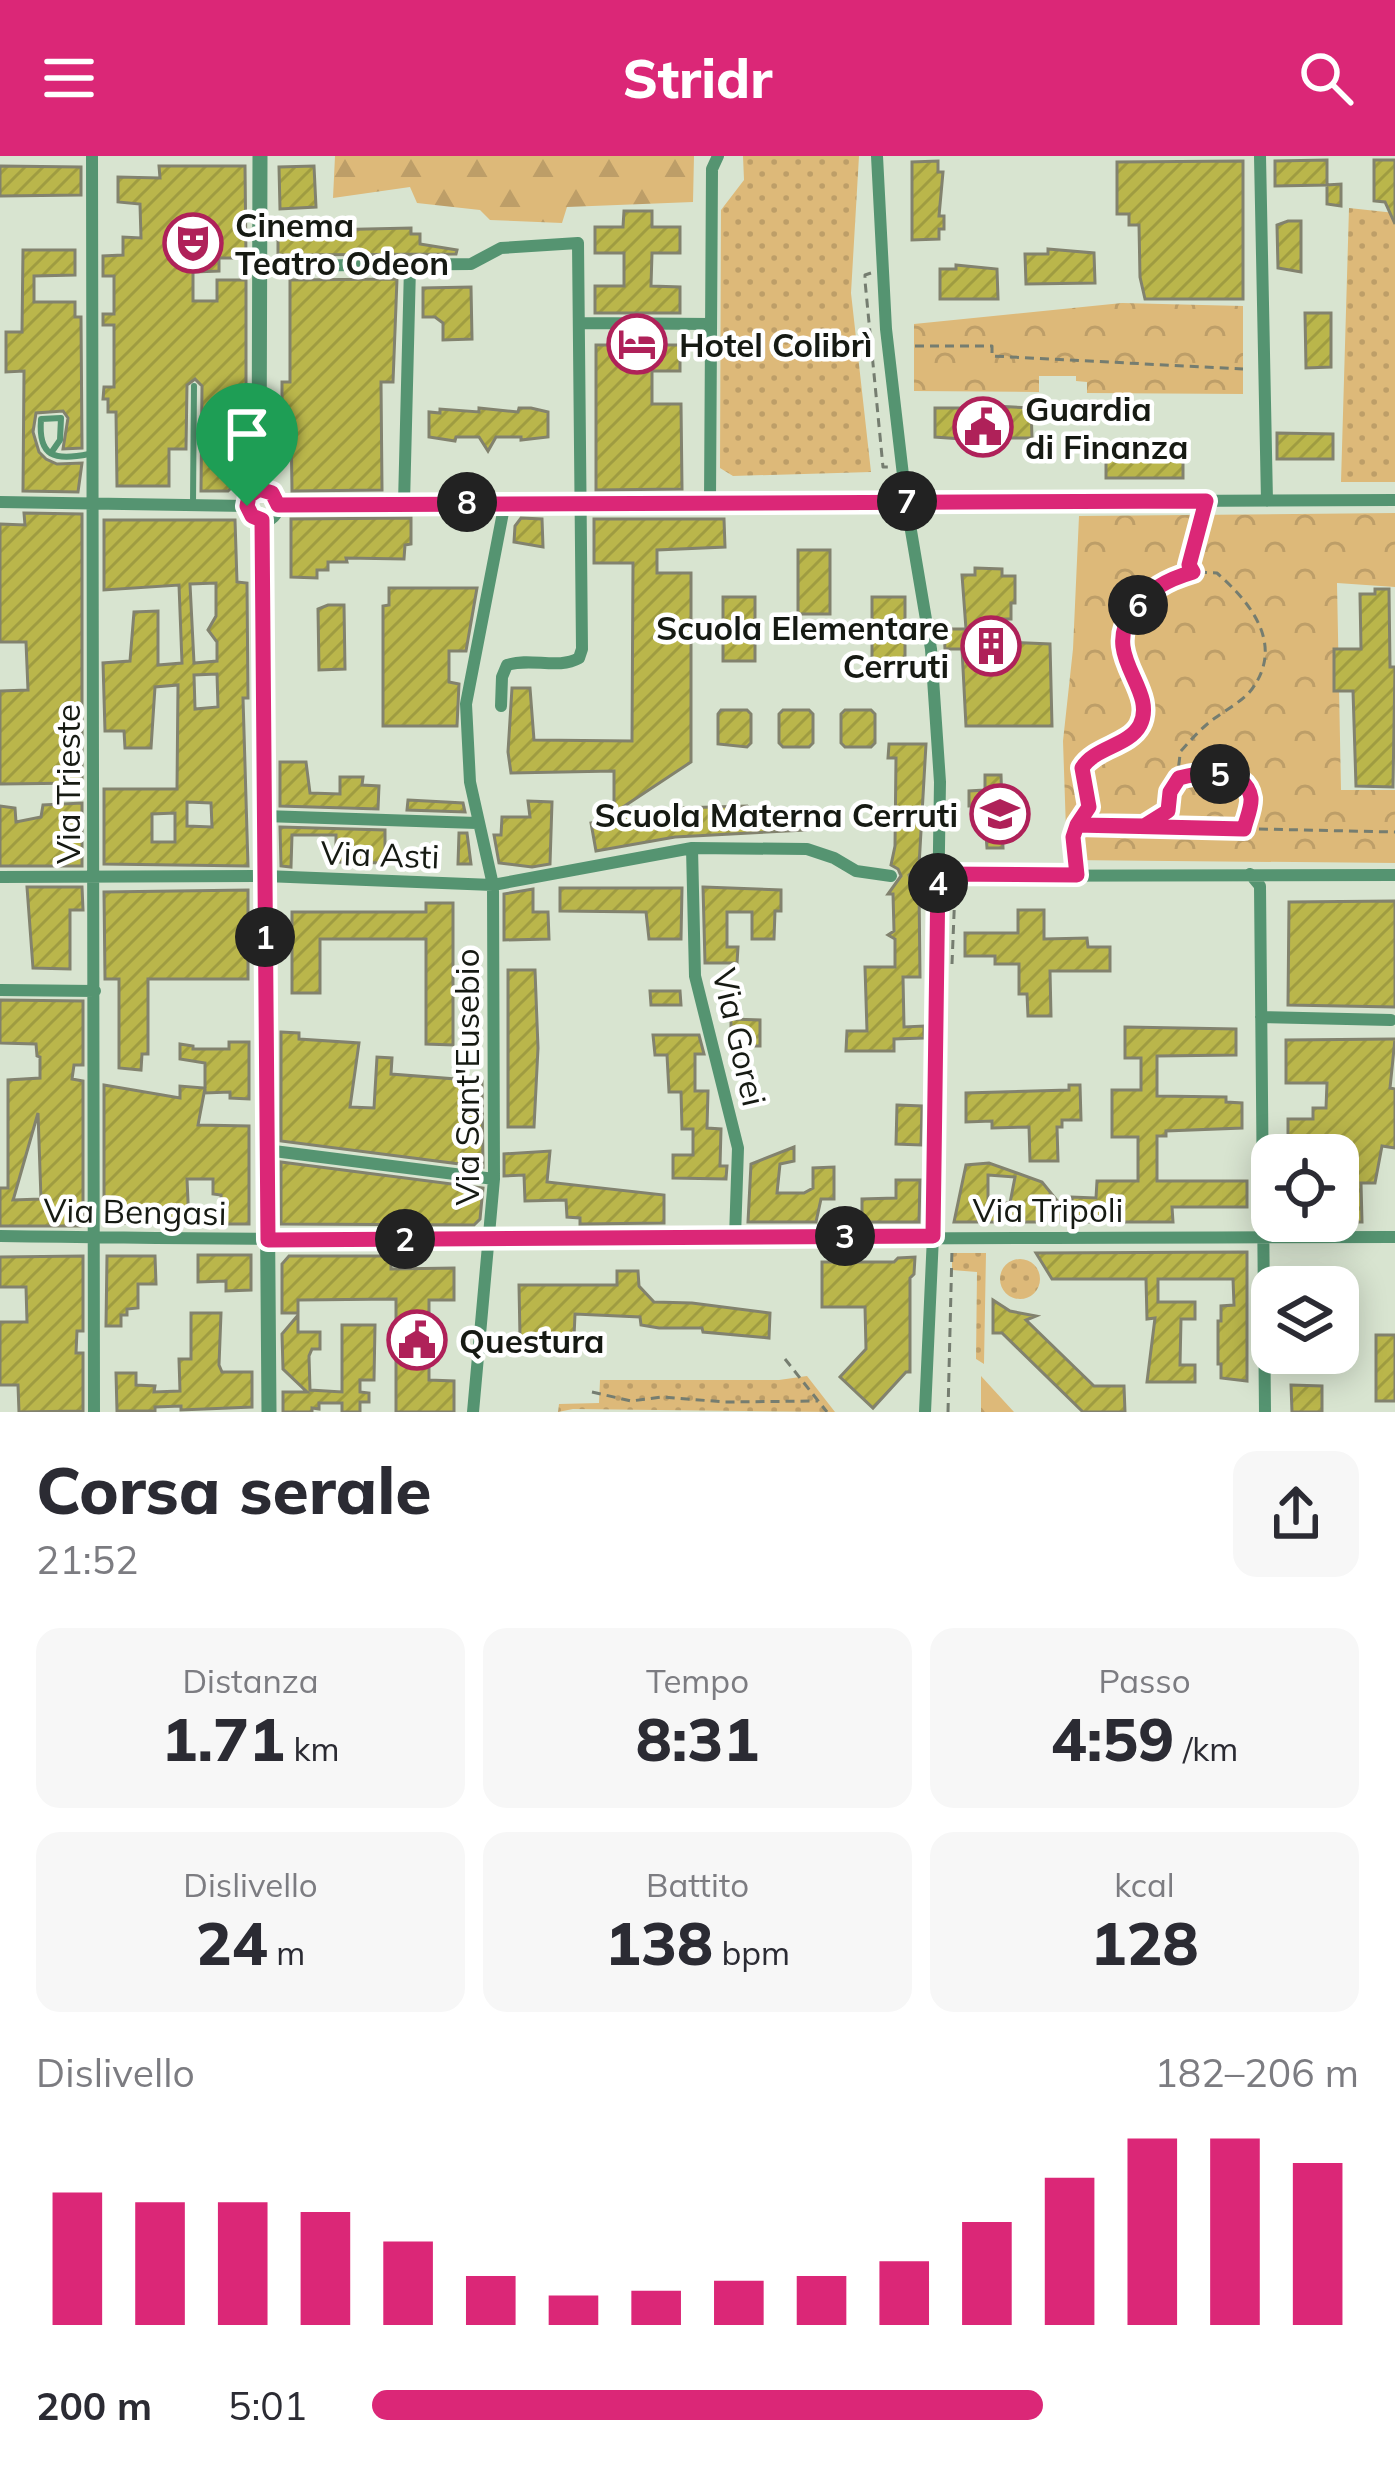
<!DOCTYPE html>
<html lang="it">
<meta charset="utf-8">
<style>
body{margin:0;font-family:Mulish,sans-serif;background:#f7f7f7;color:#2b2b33;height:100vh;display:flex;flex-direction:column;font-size:45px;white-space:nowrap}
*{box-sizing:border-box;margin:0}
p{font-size:39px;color:#7c7c81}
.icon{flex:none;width:66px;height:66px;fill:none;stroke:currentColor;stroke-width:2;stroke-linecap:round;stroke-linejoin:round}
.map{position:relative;height:1256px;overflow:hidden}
.side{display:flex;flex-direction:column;background:#fff;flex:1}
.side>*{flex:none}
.controls{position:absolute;left:1251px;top:978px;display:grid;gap:24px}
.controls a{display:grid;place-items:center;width:108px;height:108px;border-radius:24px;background:#fff;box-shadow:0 6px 30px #0003;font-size:60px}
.pin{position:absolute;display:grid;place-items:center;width:102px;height:102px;color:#fff;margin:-123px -51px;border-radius:50% 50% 50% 0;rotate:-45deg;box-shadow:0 0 12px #0007}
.pin .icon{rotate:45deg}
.km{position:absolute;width:60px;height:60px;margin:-30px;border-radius:50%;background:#222;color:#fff;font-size:33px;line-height:60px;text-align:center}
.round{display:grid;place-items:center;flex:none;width:126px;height:126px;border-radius:24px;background:#f7f7f7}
.head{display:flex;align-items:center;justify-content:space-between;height:204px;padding:0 36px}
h1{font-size:66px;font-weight:800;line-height:90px}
.metrics{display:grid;grid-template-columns:repeat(3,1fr);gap:18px;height:204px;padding:12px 36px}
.metrics div{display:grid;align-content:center;border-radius:24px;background:#f7f7f7;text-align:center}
.metrics b{font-size:60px;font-weight:800}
.metrics small{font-size:33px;font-weight:400}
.metrics p{font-size:33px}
.chart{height:336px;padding:24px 36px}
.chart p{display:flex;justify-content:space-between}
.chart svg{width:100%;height:216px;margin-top:12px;stroke:#db2777;stroke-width:6}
ul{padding:0 36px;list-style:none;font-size:39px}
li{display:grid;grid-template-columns:192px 144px 1fr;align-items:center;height:90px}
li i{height:30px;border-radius:15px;background:#db2777}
header{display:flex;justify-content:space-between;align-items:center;height:156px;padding:0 36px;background:#db2777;color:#fff;font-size:54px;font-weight:800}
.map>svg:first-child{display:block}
.grass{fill:url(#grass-dots)}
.forest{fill:url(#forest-firs)}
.park{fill:url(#park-crowns)}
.building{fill:url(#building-hatch);stroke:#82826e;stroke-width:3;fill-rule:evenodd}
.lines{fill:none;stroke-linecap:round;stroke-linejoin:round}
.path{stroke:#757d70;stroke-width:3;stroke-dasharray:9 6;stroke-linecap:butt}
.service{stroke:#559471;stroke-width:6}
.minor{stroke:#559471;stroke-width:12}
.tertiary{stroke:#559471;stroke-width:15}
.route-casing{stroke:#fff;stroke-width:24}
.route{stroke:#db2777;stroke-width:15}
.labels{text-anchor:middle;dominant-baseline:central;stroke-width:9;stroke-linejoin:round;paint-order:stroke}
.poi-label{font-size:33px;font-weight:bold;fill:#161a13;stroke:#fff;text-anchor:start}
.street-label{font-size:33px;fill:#161a13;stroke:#fff}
</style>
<header><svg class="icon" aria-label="menu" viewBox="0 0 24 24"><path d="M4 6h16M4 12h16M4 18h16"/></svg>Stridr<svg class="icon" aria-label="search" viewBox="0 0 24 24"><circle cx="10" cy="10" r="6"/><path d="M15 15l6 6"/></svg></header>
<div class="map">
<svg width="1395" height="1256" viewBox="0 0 1395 1256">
<defs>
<pattern id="grass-dots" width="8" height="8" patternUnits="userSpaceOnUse" patternTransform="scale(3)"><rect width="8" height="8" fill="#ddb979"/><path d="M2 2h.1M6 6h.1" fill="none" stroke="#bd9e68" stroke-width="1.8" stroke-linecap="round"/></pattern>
<pattern id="forest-firs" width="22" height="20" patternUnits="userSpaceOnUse" patternTransform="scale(3)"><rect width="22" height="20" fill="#ddb979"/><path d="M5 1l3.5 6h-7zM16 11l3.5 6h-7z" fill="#bd9e68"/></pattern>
<pattern id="park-crowns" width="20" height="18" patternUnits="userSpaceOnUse" patternTransform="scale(3)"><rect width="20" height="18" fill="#ddb979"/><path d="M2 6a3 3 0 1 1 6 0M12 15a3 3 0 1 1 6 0" fill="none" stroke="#bd9e68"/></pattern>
<pattern id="building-hatch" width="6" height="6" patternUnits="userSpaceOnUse" patternTransform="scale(3)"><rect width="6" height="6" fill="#bab64b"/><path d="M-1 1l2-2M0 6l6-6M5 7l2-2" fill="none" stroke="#9f9c41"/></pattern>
</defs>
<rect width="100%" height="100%" fill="#d8e4d0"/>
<path class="grass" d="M743 0H859L851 137 871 316 733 320 720 312 721 54 744 24Z
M1349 52 1395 57V326H1341Z
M952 1097H986L984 1208 976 1203 977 1116 952 1114Z
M1000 1123a20 20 0 1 1 40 0a20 20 0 1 1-40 0Z
M807 1220 835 1256 573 1253 558 1256 559 1248 599 1247 600 1224H779Z"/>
<path class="forest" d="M335 0H694L693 46 567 51 562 67 490 64 480 54 417 47 410 31 333 42Z"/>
<path class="park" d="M1122 147 1243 150V238L1087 237V226L1076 225V220H1039V236L914 235V168Z
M1395 357V431L1337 427 1341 634H1395V707L1067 704 1063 585 1073 493 1079 360Z
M981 1220 1014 1256H981Z"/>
<path class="building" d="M1327 4V29L1275 30V5Z
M1374 4H1395V68L1385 46 1374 45Z
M938 5V16H943L939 60H944V73H939V83L912 84V6Z
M1243 5V143H1145L1140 121 1139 69H1129V58H1117V6Z
M0 10 81 11V39L0 40Z
M159 10H245L246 102H219V115L193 116V145H217V124H246V265H234L235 328 228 335H201L202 230 195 223 187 229 186 293H169V330H117L116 256H108V243H103L104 231H114V169H103V158H114V120H103V100L123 99V81L141 82 140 48 118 46V21L160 22Z
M314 10 316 51 280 53 279 11Z
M1341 28V50L1327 48V29Z
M624 55H652V71H680V97H652L651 130 680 131V157H595V130H624V97H595V71H623Z
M1288 65H1301V116L1278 112 1277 69Z
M411 72V78H420V88L457 94 456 98 278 99V75Z
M1048 93 1094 97 1095 127 1026 128 1025 98H1048Z
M23 94H75V119L34 120V146H75V161H81L82 292 63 293 68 262 63 255 36 257 33 276 39 296 46 303 57 308 82 307 78 336 23 335 24 215 6 216V176H22Z
M956 109 997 113 998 143H940V113H956Z
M397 123 393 226H381L382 334 292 335 291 265 282 264V226H290V124Z
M471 131 472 183 443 184V167L435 161H423V132Z
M1305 157H1331V211L1306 212Z
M596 189H680V215H652V248H681L682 333 596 334Z
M974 249 1031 252 1032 282H990V285L935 281V252H974Z
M479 252 518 256 519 252H531L548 256V281L521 284V281H496L488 295 479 281H456L455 285 429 281V256L440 257V253L479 256Z
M1277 277 1333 278V303H1277Z
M1116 291 1153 296 1154 291H1173V296H1183V322H1106V296H1116Z
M24 357 82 358V627L0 628V535L28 534 26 486H0V368L25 369Z
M411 362V388L405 389 404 403 346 402 347 406H328V414H317V422L291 421V363Z
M521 362 542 363 543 391 514 386 515 370Z
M594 363H724L725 391 657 394V417H691V606L614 657V615L511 617 508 596 512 532H530L534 584 632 585 633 407H594Z
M104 364H235L237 426 247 427 248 542H243L248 710 104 708V633H177L178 529 155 531 151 592H125L124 575H105L103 507 130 505 134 456 158 455V509L182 507 179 429 104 434ZM216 427V460L208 474 217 486V505L194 507 190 428ZM217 518 218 551 195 553 194 519ZM187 646 211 647 212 671 187 670ZM175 657V686H152V658Z
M798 394H830V458H798Z
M975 412 1002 413V420H1015V447H1011V463H1002V486L1050 488 1052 570H966L962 493H945L944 473H966L962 419H975Z
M389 432H477L466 495H449V526L459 528 457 570H383V450L389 449Z
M1375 433H1389L1390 511H1395L1393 631 1356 630 1353 535H1334V493H1361L1360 438H1375Z
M723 441H755V505H723Z
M872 441H905V505H872Z
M328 449H344L345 513 319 514 318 453Z
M721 554H747L751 558V587L747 591 718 588V558Z
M783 554H809L813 558V587L809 591H783L779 587V558Z
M845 554H871L875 558V587L871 591H845L841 587V558Z
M889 588H926L919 710 909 719 911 726 919 730 920 821H903L904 871 924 870V882L894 883V895H846L847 875H867L865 811H895V783L888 779 894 775 893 738H888L901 720 898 713 891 709 895 690 896 602H888Z
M280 606H306L310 637 340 638V621H363L362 629 379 630 378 653 280 650Z
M985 619H1001L1002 649 1019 650V666H1002L1003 692H987L986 679H981L980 650H969V635L985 634Z
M408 644 463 647 465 656 407 654Z
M528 645 552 646 550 708 532 711 499 707 494 679H501L502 661H530Z
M82 647V710H0V650L15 652 16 666 41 661 43 649Z
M747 650 750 654H803L805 674 675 681 596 695 591 667 677 652Z
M280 671 385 674V707L336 706V679H292L291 711 281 710Z
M459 677H467L471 708H458Z
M27 731H82L83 754H70V813L33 812Z
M703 731 781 734V755H775L774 783H752V756H727V791H738L737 807H705Z
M560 732H682L681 783H649L646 756 560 755Z
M533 733V756H548L549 783 504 784V738Z
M248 734V823H148V898H142L141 914 119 912V823H105L104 736Z
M1395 745V851L1288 849 1289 746Z
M426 747H453V889L426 888V783H320V837H292V756H426Z
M1018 754H1044V783L1087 782 1088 791H1110V815H1050L1051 860H1028L1027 838H1019V808H995V800H965V777H1018Z
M508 814H535L538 892 534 971H508Z
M650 835H680L681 849H651Z
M0 844 83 845V909H74L72 923 83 925V1070H0V1032H8V924L40 922V901L37 900 36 888 0 887ZM38 957 41 1043 13 1044 14 1041Z
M731 863 760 864V890H731Z
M1125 871 1236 873V899L1157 900V940L1226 941V946L1242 947V972L1166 975V980H1157V1025H1247V1051H1172L1173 1066H954L966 1009 989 1007 1042 1026 1072 1063V1041L1096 1042 1097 1025H1138V981H1112V934H1141V902H1125ZM988 1019 1015 1021 1010 1047H988Z
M281 876 299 877V883L359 887 350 951 374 952 377 901 392 902 391 918 482 925 483 1011 281 985Z
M653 879H699L704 898H695V935H708L707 972 721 973 720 1010H727L726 1023 673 1022V999H693V973H682L681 936H669L667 899H655Z
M1395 883 1390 932 1395 933V992L1382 990 1375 1027H1361L1362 1066H1338V992L1315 993V999H1288V963H1313V952H1326L1327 927H1286V884Z
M229 886H249V943L230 942V936L205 937V907L180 903V888L193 890V893H229Z
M104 929 180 942V930L205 932 198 969 249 970V1068H221V1039L213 1038V1023H187L189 1068 104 1067Z
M1069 929H1080L1081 964H1062V971H1057L1058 1005H1030L1029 971 992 972V965L966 966V937L1069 934Z
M897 949 922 950 921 989 896 988Z
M794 991V1005L780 1008 777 1037H804L813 1032V1012L834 1011V1043H821L816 1066H748L751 1008Z
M550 995 547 1026 664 1039V1067L580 1068V1062L567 1061 566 1044 525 1045 524 1019 504 1020V998Z
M281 1006 483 1032 480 1063 474 1069 281 1068Z
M896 1024H920L919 1066H862V1043L896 1042Z
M1247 1096V1225L1221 1222V1208H1218V1165H1221V1150L1234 1149 1233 1123H1158V1146H1195V1163H1181L1180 1209H1195V1226H1147L1155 1162 1147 1163 1146 1123H1052L1036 1097Z
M198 1099H251V1134L226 1135V1125L198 1126Z
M83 1100V1175H77L76 1197H83V1255L19 1256 18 1229H0V1166H27L26 1131H0V1101Z
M107 1100H155L156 1128H138V1152L127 1153V1159H121V1170H106Z
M289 1100H391V1113L454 1112V1144H429V1173H437V1196H429V1224L454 1225V1256H396V1143L298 1144V1157H282V1108Z
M915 1101 914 1118 910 1122V1216H906L873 1252 840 1221 866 1193 865 1151H822V1106H894L898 1102Z
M617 1115H638L639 1130 654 1146 692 1147 770 1157 769 1182 703 1176 702 1172H659L641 1169 640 1161 575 1158 574 1181H520L519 1129H617Z
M993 1144 1010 1155 1036 1160 1026 1164 1094 1230H1124L1125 1256H1083L1002 1177H993Z
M191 1157H221L219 1209 222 1216H252V1251L181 1254V1250L155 1251V1255H117L116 1217H136V1229L155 1230 154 1236 180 1235 179 1203H191Z
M298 1159V1176H320V1193H312L309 1200 310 1234 342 1236V1169H375L374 1224H360V1236L369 1237V1246H360V1256H342V1247H319V1253L312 1252V1256H283V1236H307L283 1213 282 1178Z
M1376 1179H1395V1245H1376Z
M1291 1229 1322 1230V1256H1292Z"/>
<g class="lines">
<path class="path" d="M871 117 865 119V125L883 311H890
M915 190H992V200L1243 213
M1182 621C1202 616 1245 612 1251 642 1252 650 1247 663 1245 671
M1079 669 1395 676
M1144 670 1168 655C1171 632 1179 621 1180 596 1191 584 1201 572 1215 562 1226 554 1244 544 1252 533 1285 488 1250 446 1217 417L1193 416
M1076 706C1074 685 1072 666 1089 651L1082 612C1095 591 1129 590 1140 569 1157 533 1100 499 1133 456 1150 433 1166 424 1193 416L1189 409 1201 361
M952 808 955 734
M785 1203 827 1256
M592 1236 631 1245 662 1241 725 1246 818 1245
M948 1256 952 1093"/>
<path class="service" d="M51 297 60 284 61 262 41 263C38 301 54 305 89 298
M193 347 194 230"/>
<path class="minor" d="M92 0 94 1256
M877 0 886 173 906 345 931 493 940 626 933 1080 925 1256
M1260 0 1267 345
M259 110 471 108 501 92 578 87 582 493 579 502C558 514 531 501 507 509L502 521 501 550
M579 167 711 168
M710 345 712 13 718 0
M0 346 247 350
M404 347 410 111
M278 349 1395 344
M264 660 477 667
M692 692 695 820 738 992 735 1081
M1250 718 1260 730 1265 1256
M919 720 1395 719
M0 721 265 720 493 729 692 692 807 693 834 702 856 715 891 720
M0 834 95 835
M1261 861 1391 864
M266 994 494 1023
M0 1080C465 1087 930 1081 1395 1081
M473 1256 494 1023 493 729 470 626 466 548 505 346"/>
<path class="tertiary" d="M259 333 260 0
M247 349a15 15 0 1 1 30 0a15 15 0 1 1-30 0Z
M262 364 269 1256"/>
</g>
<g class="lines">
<g class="route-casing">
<path id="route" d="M247 350 252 360 262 364 268 1084 933 1080 938 718 1077 719 1073 681 1077 669 1244 673C1246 664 1252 651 1251 642 1246 610 1200 616 1179 622L1170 636 1168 655 1144 670 1077 669 1089 651 1082 612C1095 591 1129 590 1140 569 1158 533 1100 500 1133 456 1150 433 1166 424 1193 416L1189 409 1206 345 278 349 272 337 259 333 249 340 247 350"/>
</g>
<use href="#route" class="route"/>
</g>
<defs>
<g id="theatre-ring" transform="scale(3)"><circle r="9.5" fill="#fff" stroke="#af2159" stroke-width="1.5"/><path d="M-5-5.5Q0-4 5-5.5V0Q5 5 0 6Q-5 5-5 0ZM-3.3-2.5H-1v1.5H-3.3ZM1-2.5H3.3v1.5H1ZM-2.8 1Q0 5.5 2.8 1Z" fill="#af2159"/></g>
<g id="hotel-ring" transform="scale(3)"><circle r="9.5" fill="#fff" stroke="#af2159" stroke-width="1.5"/><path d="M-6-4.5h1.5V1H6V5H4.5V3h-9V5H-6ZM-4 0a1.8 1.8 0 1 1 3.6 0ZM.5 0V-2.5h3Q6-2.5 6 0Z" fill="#af2159"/></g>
<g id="civic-ring" transform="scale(3)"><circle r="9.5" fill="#fff" stroke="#af2159" stroke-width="1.5"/><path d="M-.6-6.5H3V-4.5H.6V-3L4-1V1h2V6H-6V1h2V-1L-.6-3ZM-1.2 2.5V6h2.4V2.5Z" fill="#af2159"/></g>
<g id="building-ring" transform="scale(3)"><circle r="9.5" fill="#fff" stroke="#af2159" stroke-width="1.5"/><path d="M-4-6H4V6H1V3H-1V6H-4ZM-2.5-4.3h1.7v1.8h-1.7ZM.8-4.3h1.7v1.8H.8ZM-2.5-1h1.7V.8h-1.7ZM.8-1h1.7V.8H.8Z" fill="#af2159"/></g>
<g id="school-ring" transform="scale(3)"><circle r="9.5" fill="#fff" stroke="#af2159" stroke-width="1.5"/><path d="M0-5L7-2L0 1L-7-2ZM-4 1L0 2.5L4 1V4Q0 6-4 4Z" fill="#af2159"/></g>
</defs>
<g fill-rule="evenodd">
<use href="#theatre-ring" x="193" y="87"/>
<use href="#hotel-ring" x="637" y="188"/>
<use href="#civic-ring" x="983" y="271"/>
<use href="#building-ring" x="991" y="490"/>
<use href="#school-ring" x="1000" y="658"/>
<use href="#civic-ring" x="417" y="1184"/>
</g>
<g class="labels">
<g class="poi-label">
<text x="235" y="68">Cinema<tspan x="235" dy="38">Teatro Odeon</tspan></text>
<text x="679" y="188">Hotel Colibrì</text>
<text x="1025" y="252">Guardia<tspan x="1025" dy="38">di Finanza</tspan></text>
<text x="949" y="471" text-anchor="end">Scuola Elementare<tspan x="949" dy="38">Cerruti</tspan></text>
<text x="958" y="658" text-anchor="end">Scuola Materna Cerruti</text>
<text x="459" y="1184">Questura</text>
</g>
<g class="street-label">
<text transform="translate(67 628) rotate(-90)">Via Trieste</text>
<text transform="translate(380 698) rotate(2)">Via Asti</text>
<text transform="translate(740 881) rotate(77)">Via Gorei</text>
<text transform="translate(466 921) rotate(-90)">Via Sant'Eusebio</text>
<text x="1048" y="1053">Via Tripoli</text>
<text transform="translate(135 1055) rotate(1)">Via Bengasi</text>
</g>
</g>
</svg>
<div class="controls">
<a><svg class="icon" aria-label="locate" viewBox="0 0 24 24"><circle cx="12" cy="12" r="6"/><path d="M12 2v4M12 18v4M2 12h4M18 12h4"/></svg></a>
<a><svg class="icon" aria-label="layers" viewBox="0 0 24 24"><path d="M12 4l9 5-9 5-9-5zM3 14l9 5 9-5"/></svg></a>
</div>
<div class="pin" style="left:247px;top:350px;background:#1e9e55"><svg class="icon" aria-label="arrive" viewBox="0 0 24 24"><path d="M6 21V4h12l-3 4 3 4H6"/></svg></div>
<b class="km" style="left:265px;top:781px">1</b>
<b class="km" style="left:405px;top:1083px">2</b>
<b class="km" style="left:845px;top:1080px">3</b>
<b class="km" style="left:938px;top:727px">4</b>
<b class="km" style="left:1220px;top:618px">5</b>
<b class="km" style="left:1138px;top:449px">6</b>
<b class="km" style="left:907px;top:345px">7</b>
<b class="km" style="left:467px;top:346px">8</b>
</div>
<section class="side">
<div class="head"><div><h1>Corsa serale</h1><p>21:52</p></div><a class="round"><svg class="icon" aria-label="share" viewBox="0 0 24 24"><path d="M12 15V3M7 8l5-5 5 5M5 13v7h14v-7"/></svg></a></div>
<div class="metrics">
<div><p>Distanza</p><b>1.71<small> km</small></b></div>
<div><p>Tempo</p><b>8:31</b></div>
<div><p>Passo</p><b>4:59<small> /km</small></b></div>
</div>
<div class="metrics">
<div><p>Dislivello</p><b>24<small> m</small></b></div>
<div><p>Battito</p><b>138<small> bpm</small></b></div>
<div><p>kcal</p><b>128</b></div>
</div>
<div class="chart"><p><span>Dislivello</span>182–206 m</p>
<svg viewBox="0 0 160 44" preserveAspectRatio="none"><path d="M5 44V17M15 44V19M25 44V19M35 44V21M45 44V27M55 44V34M65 44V38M75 44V37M85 44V35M95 44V34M105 44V31M115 44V23M125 44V14M135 44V6M145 44V6M155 44V11"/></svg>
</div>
<ul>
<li><b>200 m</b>5:01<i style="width:68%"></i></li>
</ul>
</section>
